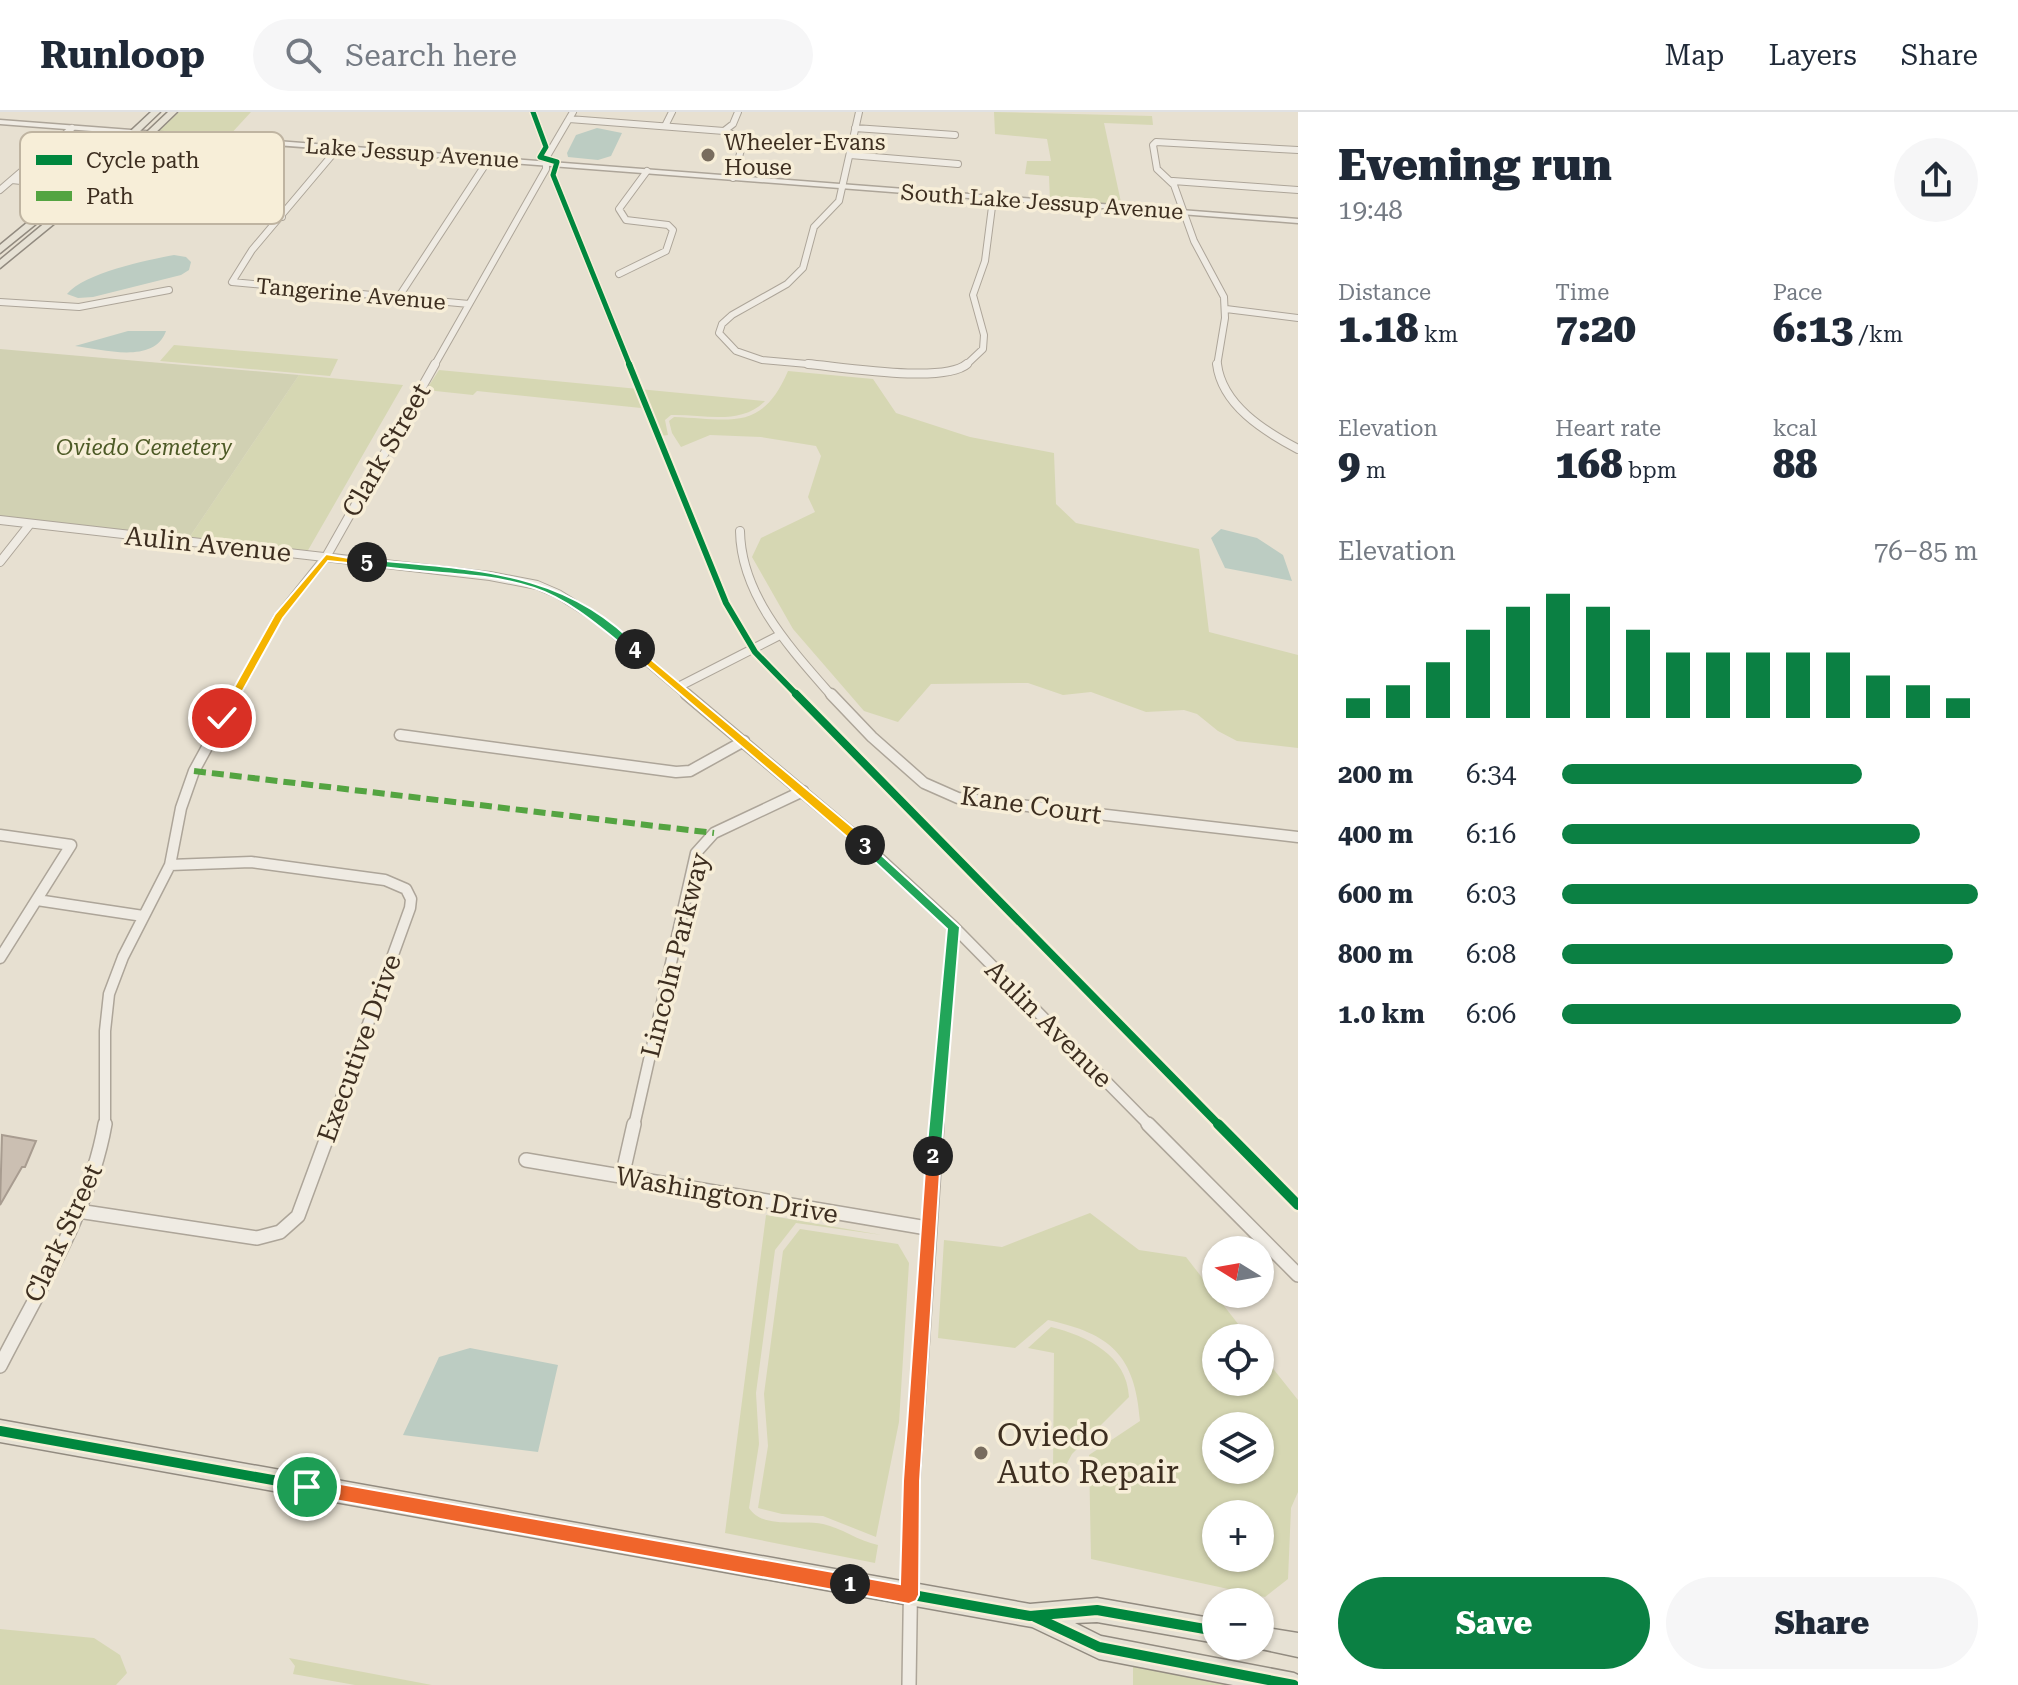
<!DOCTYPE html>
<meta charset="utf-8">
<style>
body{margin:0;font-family:"Roboto Serif",serif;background:#f6f6f7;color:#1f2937;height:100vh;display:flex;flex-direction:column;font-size:30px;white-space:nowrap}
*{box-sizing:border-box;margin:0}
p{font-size:26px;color:#747a83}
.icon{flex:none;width:44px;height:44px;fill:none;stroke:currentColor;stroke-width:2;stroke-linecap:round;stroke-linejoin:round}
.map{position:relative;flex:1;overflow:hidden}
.side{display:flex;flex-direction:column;background:#fff;width:720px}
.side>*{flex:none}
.needle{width:52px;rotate:281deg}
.fabs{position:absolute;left:1202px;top:1124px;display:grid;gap:16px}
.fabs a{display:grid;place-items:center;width:72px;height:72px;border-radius:50%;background:#fff;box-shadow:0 2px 6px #0004;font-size:40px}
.pin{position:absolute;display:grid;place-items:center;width:68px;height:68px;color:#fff;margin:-34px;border:4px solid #fff;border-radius:50%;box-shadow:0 2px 8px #0007}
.km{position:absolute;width:40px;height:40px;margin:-20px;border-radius:50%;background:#222;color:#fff;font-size:22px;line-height:40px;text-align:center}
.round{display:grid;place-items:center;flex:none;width:84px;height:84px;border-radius:42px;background:#f6f6f7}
.overview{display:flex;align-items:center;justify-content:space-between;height:136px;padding:0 40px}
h1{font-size:44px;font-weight:800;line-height:60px}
.figures{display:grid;grid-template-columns:repeat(3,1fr);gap:12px;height:136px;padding:8px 40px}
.figures div{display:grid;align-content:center}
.figures b{font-size:40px;font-weight:800}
.figures small{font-size:22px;font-weight:400}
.figures p{font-size:22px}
.chart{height:224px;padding:16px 40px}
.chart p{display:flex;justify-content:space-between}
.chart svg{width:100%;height:144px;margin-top:8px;stroke:#0b8043;stroke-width:6}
.cta{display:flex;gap:16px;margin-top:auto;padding:16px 40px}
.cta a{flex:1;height:92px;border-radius:48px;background:#0b8043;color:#fff;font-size:32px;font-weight:800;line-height:92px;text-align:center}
.cta a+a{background:#f6f6f7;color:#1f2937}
ul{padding:0 40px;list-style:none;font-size:26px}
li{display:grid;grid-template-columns:128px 96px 1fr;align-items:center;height:60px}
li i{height:20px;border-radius:10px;background:#0b8043}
header{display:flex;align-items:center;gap:48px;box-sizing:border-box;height:112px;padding:0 40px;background:#fff;border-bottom:2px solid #e0e1e3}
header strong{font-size:38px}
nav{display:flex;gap:44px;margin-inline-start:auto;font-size:28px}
.search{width:560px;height:72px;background:#f6f6f7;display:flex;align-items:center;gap:20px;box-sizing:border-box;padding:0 28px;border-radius:44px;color:#747a83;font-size:30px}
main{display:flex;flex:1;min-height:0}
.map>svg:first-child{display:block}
.green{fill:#d6d7b3;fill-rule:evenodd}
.cemetery{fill:#d1d1b3}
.water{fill:#bcccc2}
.building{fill:#cbbfb2;stroke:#a89c90;stroke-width:2}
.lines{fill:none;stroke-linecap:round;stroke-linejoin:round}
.minor-far3-casing{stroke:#ada599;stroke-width:8}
.minor-far2-casing{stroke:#ada599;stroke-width:10}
.minor-far1-casing{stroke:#ada599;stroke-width:13}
.minor-casing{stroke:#ada599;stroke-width:16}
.tertiary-casing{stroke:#ada599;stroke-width:3}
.primary-casing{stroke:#928b80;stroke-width:3}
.minor-far3{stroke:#efebe3;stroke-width:6}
.minor-far2{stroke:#efebe3;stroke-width:8}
.minor-far1{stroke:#efebe3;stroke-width:10}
.minor{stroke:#efebe3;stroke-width:13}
.tertiary{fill:#efebe3;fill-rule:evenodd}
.primary{fill:#e6e1d4;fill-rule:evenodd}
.quiet{stroke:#54a441;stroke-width:6;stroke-dasharray:12 6;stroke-linecap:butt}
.cycleway-far3-casing{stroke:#f7eed8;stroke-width:8}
.cycleway-far2-casing{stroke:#f7eed8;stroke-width:10}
.cycleway-far1-casing{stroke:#f7eed8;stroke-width:13}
.cycleway-casing{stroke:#f7eed8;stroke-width:15}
.cycleway-far3{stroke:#00873e;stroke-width:5}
.cycleway-far2{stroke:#00873e;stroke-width:6}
.cycleway-far1{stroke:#00873e;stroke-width:8}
.cycleway{stroke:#00873e;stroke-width:10}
.split-1{fill:#f0652b;stroke:#fff;stroke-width:2}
.split-2{fill:#f0652b;stroke:#fff;stroke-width:2}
.split-3{fill:#22a559;stroke:#fff;stroke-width:2}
.split-4{fill:#f5b400;stroke:#fff;stroke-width:2}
.split-5{fill:#22a559;stroke:#fff;stroke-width:2}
.split-6{fill:#f5b400;stroke:#fff;stroke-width:2}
.poi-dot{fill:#786c5e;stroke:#f7eed8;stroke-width:3}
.labels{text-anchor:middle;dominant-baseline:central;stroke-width:7;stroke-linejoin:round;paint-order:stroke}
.far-poi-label{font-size:22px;fill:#3d2e20;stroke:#f7eed8;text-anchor:start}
.far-street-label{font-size:22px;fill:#3d2e20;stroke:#f7eed8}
.far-park-label{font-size:22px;font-style:italic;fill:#4d5a26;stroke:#f7eed8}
.street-label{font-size:26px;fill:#3d2e20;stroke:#f7eed8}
.near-poi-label{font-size:32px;fill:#3d2e20;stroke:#f7eed8;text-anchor:start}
.key{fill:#f7eed8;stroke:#bfb4a1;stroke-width:2}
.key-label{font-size:22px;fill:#3d2e20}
</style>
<header>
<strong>Runloop</strong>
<div class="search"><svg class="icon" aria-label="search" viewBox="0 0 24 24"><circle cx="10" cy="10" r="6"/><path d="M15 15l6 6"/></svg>Search here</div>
<nav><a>Map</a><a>Layers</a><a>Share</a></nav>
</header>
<main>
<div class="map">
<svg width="1298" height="1573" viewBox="0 0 1298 1573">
<rect width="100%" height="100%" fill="#e7e0d1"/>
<path class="green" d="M179 0H251L228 25 158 20Z
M994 0 1152 4 1153 13 1104 11 1122 95 1050 89 1049 64 1025 62 1027 49H1051L1047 27 995 22Z
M174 233 338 247 330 264 160 249Z
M439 258 765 289C740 314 704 302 671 303L665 308 668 323 661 324 641 296 477 279 473 283 426 278Z
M788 259 873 267 896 301 970 325 1054 341 1056 392 1076 411 1199 437 1209 520 1298 543V636L1237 629 1218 619 1197 602 1184 598 1146 600 1091 580 1063 583 1028 571 931 572 898 610 864 599 793 517 752 445 761 426 815 400 808 385 821 344 816 334 761 325 710 323 681 335 672 321 669 309 674 305C731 307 762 320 788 259Z
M299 263 403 273 307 440 189 426Z
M1090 1101 1139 1138 1186 1145 1249 1226H1216V1270H1260V1240L1298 1288V1380L1291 1396 1288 1467 1265 1485 1091 1447 1089 1343 1140 1309C1135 1243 1111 1222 1048 1208L1015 1236 938 1226 944 1128 1002 1135ZM1216 1314H1260V1358H1216ZM1216 1402H1260V1446H1216Z
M766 1103 882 1123 796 1111 775 1138 756 1281 759 1332 749 1396C763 1418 801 1407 823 1412 842 1416 858 1429 878 1433L875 1451 725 1421Z
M800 1117 898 1132 909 1151 899 1310 876 1425 823 1404 782 1402 758 1396 768 1334 764 1282 783 1139Z
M1051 1215C1087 1224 1127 1243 1129 1285L1072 1342 1065 1355 1068 1363 1053 1361 1054 1241 1028 1236Z
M0 1517 94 1526 120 1543 127 1561 116 1573H0Z
M289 1546 432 1573H355L293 1562 295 1554Z
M1133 1552 1238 1573H1133Z"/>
<path class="cemetery" d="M0 237 299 263 189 426 0 404Z"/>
<path class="water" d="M597 16 622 21 611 44 598 48 568 45 567 41 576 23Z
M174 143 186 145 191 150 189 158 181 163 93 185 78 186 67 182C84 161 147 148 174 143Z
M128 219H166C154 253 102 237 75 234Z
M1221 417 1257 426 1283 443 1292 469 1225 456 1211 426Z
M470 1236 558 1253 538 1340 403 1323 439 1245Z"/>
<path class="building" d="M2 1023 36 1029 25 1055H22L0 1093Z"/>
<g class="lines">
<g class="minor-far3-casing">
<path id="minor-far3" d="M569 7 724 19 737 24 743 31 733 66
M665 14 672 0
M855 16 955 23
M724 19 733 12 738 0
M338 36 252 138 232 170 469 192
M850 43 958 52
M12 68 76 75
M1173 69 1298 78
M96 73 139 77 199 98 282 105
M0 78 72 16
M158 82 205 63 240 28
M619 162 666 139 673 118 668 113 626 108 619 97 647 59
M398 186 489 47
M0 190 79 195 169 178
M1226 197 1298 206
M434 254 546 57V46L573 0
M830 254 762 248 736 239 719 221 722 212 732 203 787 172 803 156 814 115 839 89 859 0
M965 254 983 237 984 223 973 183 985 149 993 87
M1217 254 1225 206 1224 185 1194 129 1174 73 1157 57 1153 33 1156 30 1298 38"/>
</g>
<g class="minor-far2-casing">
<path id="minor-far2" d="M808 252C841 255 944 272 967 252
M1217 252C1222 293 1264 319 1298 337
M0 408 490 464 537 473 558 482 595 505 688 584
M740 419C741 484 791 537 832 584
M0 450 30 412
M680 574 780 523
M235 584 278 505 326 445 435 252"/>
</g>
<g class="minor-far1-casing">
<path id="minor-far1" d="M686 582 856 725 954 815 1150 1014
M831 582 872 625 924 671 958 686 1298 725
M400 623 676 660 690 659 744 629
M0 723 71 733 0 846
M170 753 251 750 385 768 406 777 411 787 410 796 331 1014
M37 788 143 804
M105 1014V919L109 882 123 845 170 753 181 696 194 659 236 582
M634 1014 696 741 714 721 803 679
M937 1014 954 815"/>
</g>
<g class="minor-casing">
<path id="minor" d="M1148 1012 1298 1163
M526 1048 927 1116
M622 1065 634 1012
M78 1099 257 1126 280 1120 298 1104 332 1012
M0 1254C39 1177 90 1098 105 1012
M909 1573 912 1383 937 1012"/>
</g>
<g class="tertiary-casing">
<path id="tertiary" d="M0 8 1298 107V111L0 12Z"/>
</g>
<g class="primary-casing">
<path id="primary" d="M151 0H160L79 77 0 141V133L73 73Z
M168 0H177L99 75 0 156V148L93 71Z
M0 1308 1030 1492 1097 1486 1216 1507V1531L1097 1510 1075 1511 1101 1524 1294 1561 1298 1563V1573H1233L1099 1547 1032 1515 0 1330Z
M1260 1515 1298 1521V1545L1252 1535 1260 1534Z"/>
</g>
<use href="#minor-far3" class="minor-far3"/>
<use href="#minor-far2" class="minor-far2"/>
<use href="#minor-far1" class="minor-far1"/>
<use href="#minor" class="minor"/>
<use href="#tertiary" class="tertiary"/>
<use href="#primary" class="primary"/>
<path class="quiet" d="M194 659 714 721"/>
<g class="cycleway-far3-casing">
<path id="cycleway-far3" d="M533 0 546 35 540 45 557 50 553 63 630 254"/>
</g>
<g class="cycleway-far2-casing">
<path id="cycleway-far2" d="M629 252 726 491 755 540 798 584"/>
</g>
<g class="cycleway-far1-casing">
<path id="cycleway-far1" d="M796 582 1220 1014"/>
</g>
<g class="cycleway-casing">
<path id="cycleway" d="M1218 1012 1298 1093
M0 1319 1030 1504 1097 1498 1216 1519
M1035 1505 1099 1535 1294 1573"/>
</g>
<use href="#cycleway-far3" class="cycleway-far3"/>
<use href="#cycleway-far2" class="cycleway-far2"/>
<use href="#cycleway-far1" class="cycleway-far1"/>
<use href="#cycleway" class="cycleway"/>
</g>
<path class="split-1" d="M307 1366 850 1463 857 1466 859 1472 857 1479 850 1481 307 1383 301 1381 298 1375 301 1368Z"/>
<path class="split-2" d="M933 1038 941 1044 920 1369 919 1483 916 1489 909 1492 850 1481 844 1479 841 1472 844 1466 850 1463 900 1472 903 1369 926 1044Z"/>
<path class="split-3" d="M865 728 960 815 941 1044 933 1051 926 1044 947 817 860 736V729Z"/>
<path class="split-4" d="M635 534 869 729V736H860L631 540V535Z"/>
<path class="split-5" d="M367 447C469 458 565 456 640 537L631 540C601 516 570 488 534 476 480 458 419 463 364 452V448Z"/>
<path class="split-6" d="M326 442 372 450 367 453 328 449 283 506 226 609H218L217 606 275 502Z"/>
<g class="poi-dot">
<circle cx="708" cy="43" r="8"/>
<circle cx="981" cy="1341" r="8"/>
</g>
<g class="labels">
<g class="far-poi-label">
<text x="724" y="30">Wheeler-Evans<tspan x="724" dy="25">House</tspan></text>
</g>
<g class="far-street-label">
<text transform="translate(412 41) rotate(4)">Lake Jessup Avenue</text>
<text transform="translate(1042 90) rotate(4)">South Lake Jessup Avenue</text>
<text transform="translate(351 182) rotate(5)">Tangerine Avenue</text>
</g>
<g class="far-park-label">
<text x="144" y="335">Oviedo Cemetery</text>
</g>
<g class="street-label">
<text transform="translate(386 338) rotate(-60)">Clark Street</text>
<text transform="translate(208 432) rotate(6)">Aulin Avenue</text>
<text transform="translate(1031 693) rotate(8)">Kane Court</text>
<text transform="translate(675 843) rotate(-76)">Lincoln Parkway</text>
<text transform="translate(1049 912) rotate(45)">Aulin Avenue</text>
<text transform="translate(359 936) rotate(-70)">Executive Drive</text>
<text transform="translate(727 1083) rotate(10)">Washington Drive</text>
<text transform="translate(63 1121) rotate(-65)">Clark Street</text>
</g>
<g class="near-poi-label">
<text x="997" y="1323">Oviedo<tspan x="997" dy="37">Auto Repair</tspan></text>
</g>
</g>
<rect x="20" y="20" width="264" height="92" rx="12" class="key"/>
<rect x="36" y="43" width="36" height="10" fill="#00873e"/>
<rect x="36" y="79" width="36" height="10" fill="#54a441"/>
<g class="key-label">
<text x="86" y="56">Cycle path</text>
<text x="86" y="92">Path</text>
</g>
</svg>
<div class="fabs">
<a><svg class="needle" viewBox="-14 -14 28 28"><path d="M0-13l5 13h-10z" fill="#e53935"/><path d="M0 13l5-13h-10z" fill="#747a83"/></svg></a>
<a><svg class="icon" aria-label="locate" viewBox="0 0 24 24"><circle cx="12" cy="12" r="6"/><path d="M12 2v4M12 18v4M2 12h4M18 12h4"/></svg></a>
<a><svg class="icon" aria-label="layers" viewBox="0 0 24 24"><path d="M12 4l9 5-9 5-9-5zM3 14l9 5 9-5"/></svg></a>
<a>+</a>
<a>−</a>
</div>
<div class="pin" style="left:307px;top:1375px;background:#1e9e55"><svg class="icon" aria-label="arrive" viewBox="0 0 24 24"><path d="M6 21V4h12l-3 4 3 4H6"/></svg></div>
<div class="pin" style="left:222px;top:606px;background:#d93025"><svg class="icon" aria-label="check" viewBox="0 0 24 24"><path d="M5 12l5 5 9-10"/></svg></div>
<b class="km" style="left:850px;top:1472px">1</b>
<b class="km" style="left:933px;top:1044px">2</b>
<b class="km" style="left:865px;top:733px">3</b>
<b class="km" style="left:635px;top:537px">4</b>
<b class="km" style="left:367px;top:450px">5</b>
</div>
<section class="side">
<div class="overview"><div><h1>Evening run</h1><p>19:48</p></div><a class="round"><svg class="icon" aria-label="share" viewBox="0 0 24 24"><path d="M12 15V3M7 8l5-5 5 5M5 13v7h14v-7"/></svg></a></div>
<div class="figures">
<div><p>Distance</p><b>1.18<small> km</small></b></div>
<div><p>Time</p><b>7:20</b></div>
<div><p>Pace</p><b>6:13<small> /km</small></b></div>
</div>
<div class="figures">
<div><p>Elevation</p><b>9<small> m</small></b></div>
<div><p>Heart rate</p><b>168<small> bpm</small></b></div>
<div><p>kcal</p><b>88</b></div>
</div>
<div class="chart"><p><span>Elevation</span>76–85 m</p>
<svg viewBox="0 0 160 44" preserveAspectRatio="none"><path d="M5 44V38M15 44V34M25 44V27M35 44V17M45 44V10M55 44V6M65 44V10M75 44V17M85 44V24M95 44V24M105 44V24M115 44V24M125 44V24M135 44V31M145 44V34M155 44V38"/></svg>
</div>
<ul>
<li><b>200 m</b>6:34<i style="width:72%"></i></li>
<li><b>400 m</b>6:16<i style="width:86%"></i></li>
<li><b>600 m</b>6:03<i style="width:100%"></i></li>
<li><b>800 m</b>6:08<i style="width:94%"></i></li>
<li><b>1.0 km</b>6:06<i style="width:96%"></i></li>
</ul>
<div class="cta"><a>Save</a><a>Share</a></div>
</section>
</main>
